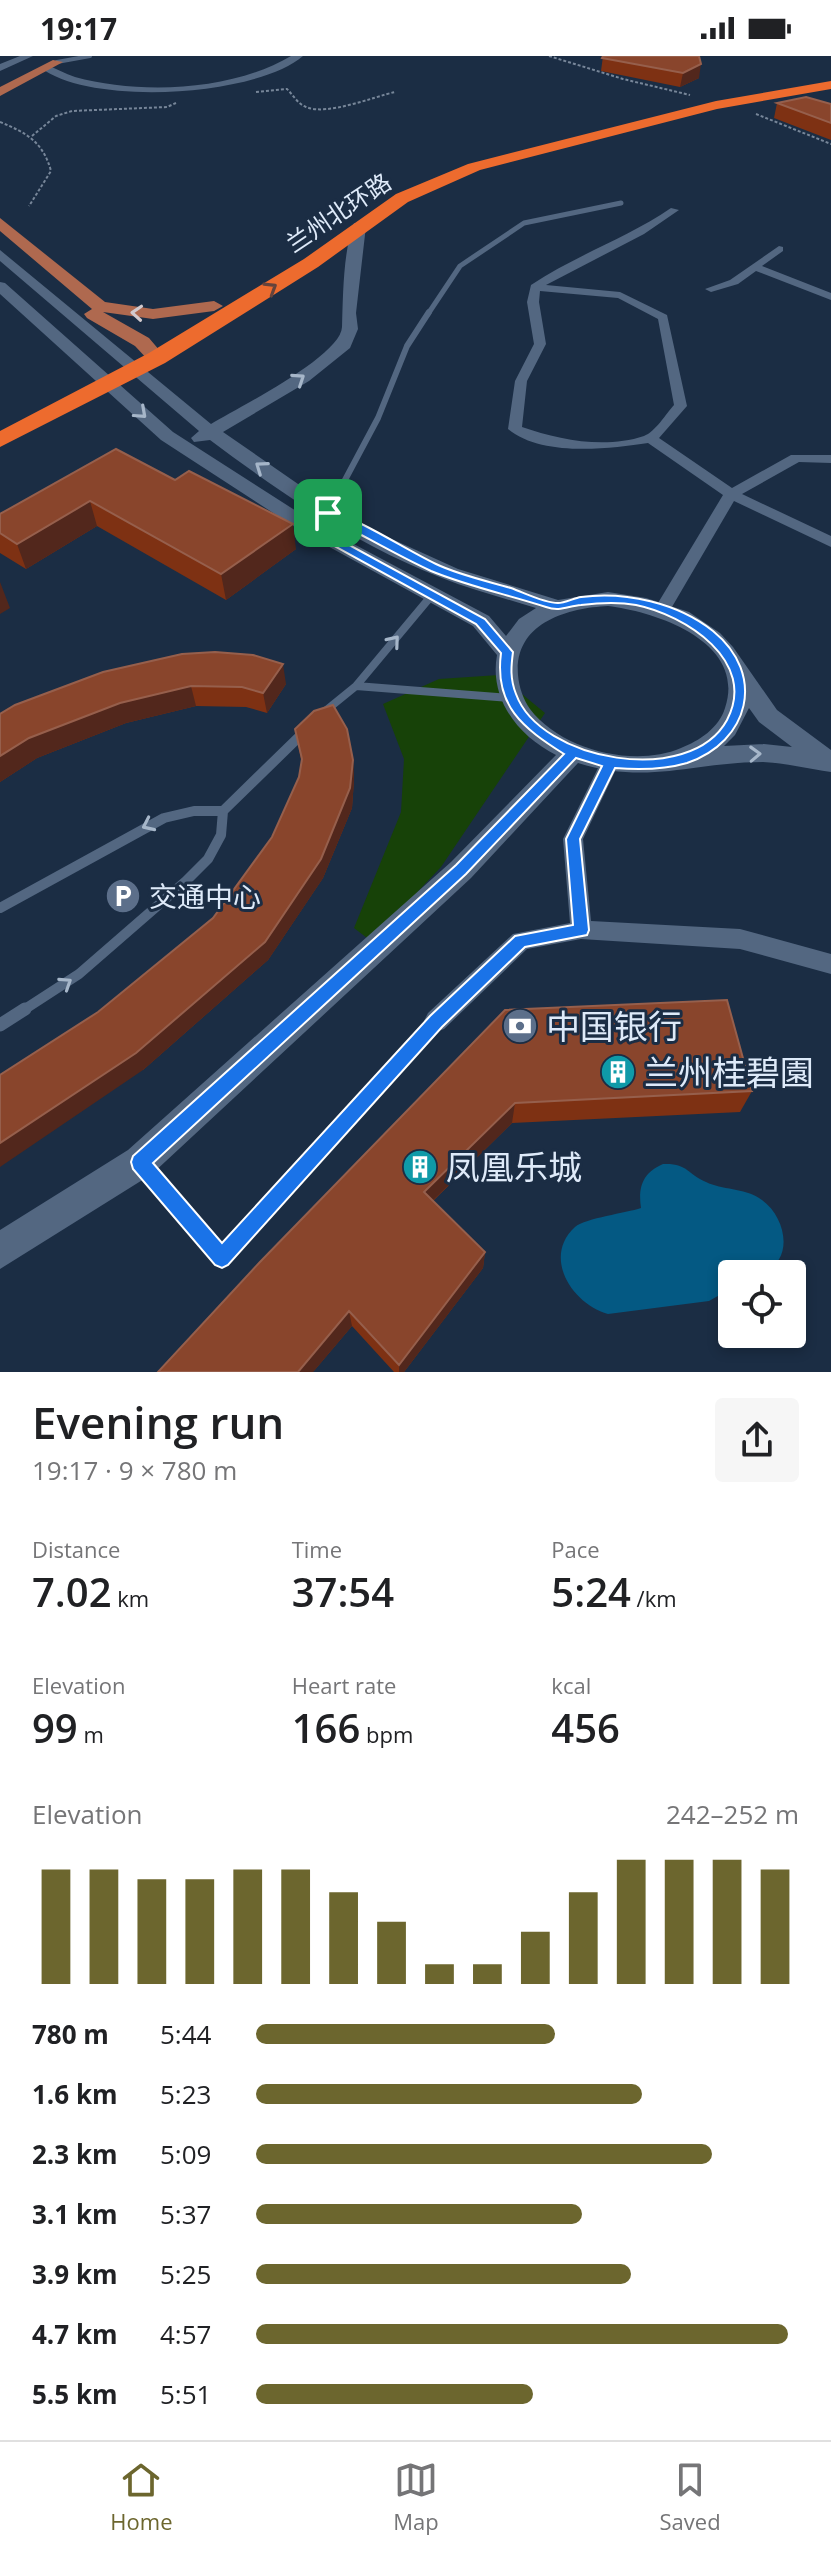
<!DOCTYPE html>
<meta charset="utf-8">
<style>
body{margin:0;font-family:"Open Sans","Noto Sans SC",sans-serif;background:#f6f6f6;color:#202124;height:100vh;display:flex;flex-direction:column;font-size:30px;white-space:nowrap}
*{box-sizing:border-box;margin:0}
p{font-size:26px;color:#757577}
.icon{flex:none;width:44px;height:44px;fill:none;stroke:currentColor;stroke-width:2;stroke-linecap:round;stroke-linejoin:round}
.map{position:relative;height:1316px;overflow:hidden}
.details{display:flex;flex-direction:column;background:#fff;flex:1}
.details>*{flex:none}
.controls{position:absolute;left:718px;top:1204px;display:grid;gap:16px}
.controls a{display:grid;place-items:center;width:88px;height:88px;border-radius:8px;background:#fff;box-shadow:0 4px 12px #0003;font-size:40px}
.pin{position:absolute;display:grid;place-items:center;width:68px;height:68px;color:#fff;margin:-34px;border-radius:16px;box-shadow:0 4px 12px #0006}
.round{display:grid;place-items:center;flex:none;width:84px;height:84px;border-radius:8px;background:#f6f6f6}
.overview{display:flex;align-items:center;justify-content:space-between;height:136px;padding:0 32px}
h1{font-size:44px;font-weight:600;line-height:60px}
.figures{display:grid;grid-template-columns:repeat(3,1fr);gap:12px;height:136px;padding:8px 32px}
.figures div{display:grid;align-content:center}
.figures b{font-size:40px;font-weight:600}
.figures small{font-size:22px;font-weight:400}
.figures p{font-size:22px}
.chart{height:224px;padding:16px 32px}
.chart p{display:flex;justify-content:space-between}
.chart svg{width:100%;height:144px;margin-top:8px;stroke:#6c662e;stroke-width:6}
ul{padding:0 32px;list-style:none;font-size:26px}
li{display:grid;grid-template-columns:128px 96px 1fr;align-items:center;height:60px}
li i{height:20px;border-radius:10px;background:#6c662e}
.status{display:flex;justify-content:space-between;align-items:center;height:56px;padding:0 40px;background:#fff;direction:ltr}
.status svg{height:22px;fill:currentColor}
.dock{display:flex;justify-content:space-around;align-items:center;height:112px;border-top:2px solid #e0e0e0;background:#fff;font-size:22px;color:#757577}
.dock a{display:grid;justify-items:center;gap:4px}
.dock .active{color:#6c662e}
.map>svg:first-child{display:block}
.green{fill:#174208}
.water{fill:#045983}
.lines{fill:none;stroke-linecap:round;stroke-linejoin:round}
.path{stroke:#778699;stroke-width:2;stroke-dasharray:3 2;stroke-linecap:butt}
.lane-far5{stroke:#536781;stroke-width:4}
.lane-far4{stroke:#536781;stroke-width:5}
.lane-far3{stroke:#536781;stroke-width:6}
.lane-far2{stroke:#536781;stroke-width:8}
.lane-far1{stroke:#536781;stroke-width:10}
.lane{stroke:#536781;stroke-width:13}
.street{fill:#536781;fill-rule:evenodd}
.secondary{fill:#536781;fill-rule:evenodd}
.primary{fill:#af694f;fill-rule:evenodd}
.highway{fill:#ed6b2e;fill-rule:evenodd}
.wall{fill:#7e3113}
.shaded-wall{fill:#52271c}
.building{fill:#89452c;stroke:#965f4c;stroke-width:2}
.oneway{stroke:#64433c}
.oneway2{stroke:#d2cace}
.oneway3{stroke:#a6b6c9}
.route{fill:#1a73e8;stroke:#fff;stroke-width:2;fill-rule:evenodd}
.labels{text-anchor:middle;dominant-baseline:central;stroke-width:6;stroke-linejoin:round;paint-order:stroke}
.far-street-label{font-size:24px;fill:#deeaf9;stroke:#1b2d44}
.poi-label{font-size:28px;fill:#deeaf9;stroke:#1b2d44;text-anchor:start}
.near-poi-label{font-size:34px;fill:#deeaf9;stroke:#1b2d44;text-anchor:start}
</style>
<div class="status"><b>19:17</b><svg viewBox="0 0 49 12"><path d="M0 12V9h3v3zM5 12V6h3v6zM10 12V3h3v9zM15 12V0h3v12zM26 1h20v11H26zM47 4h2v5h-2z"/></svg></div>
<div class="map">
<svg width="831" height="1316" viewBox="0 0 831 1316">
<rect width="100%" height="100%" fill="#1b2d44"/>
<path class="green" d="M499 619 545 657 441 811 371 885 354 872 401 756 404 703 383 648 439 623Z"/>
<path class="water" d="M663 1108C688 1107 687 1118 706 1126 722 1134 744 1132 759 1142 787 1159 797 1209 757 1218 749 1220 739 1218 732 1218V1232L709 1245 608 1258C572 1248 542 1201 575 1171 586 1162 626 1157 641 1152 638 1132 642 1117 663 1108Z"/>
<g class="lines">
<path class="path" d="M549 0 623 23 690 39
M256 36 287 33C293 39 298 48 306 51 327 60 373 41 395 36
M756 58 831 88
M0 66C27 77 43 86 51 115L29 150
M32 80 56 60 72 55 167 51 176 47"/>
<path class="lane-far5" d="M57 6 90 0"/>
<path class="lane-far4" d="M428 258 460 210 524 167 621 147"/>
<path class="lane-far3" d="M337 439 378 362 407 290 429 256"/>
<path class="lane-far2" d="M311 473 328 457 338 437
M356 630 432 539
M324 656 356 630 510 642"/>
<path class="lane-far1" d="M0 852 164 762 194 755H223
M22 955 79 918 186 825 208 803 221 779 223 755 305 675"/>
<path class="lane" d="M0 969 25 953
M145 1112 222 1202 435 966"/>
<path class="street" d="M671 152 679 154 644 178 546 229 620 236 667 259 687 350 659 382 732 432 791 399H831V407L799 406 742 438 831 480V491L734 445 669 556 663 557 655 552 723 439 648 387C608 393 542 401 508 373L515 325 534 288 527 246 531 229C576 199 627 182 671 152ZM540 235 618 242 658 263 674 349C666 358 655 376 644 380 605 393 559 384 522 371L527 325 546 288 539 246Z
M779 190 783 191V195L762 210 831 237V244L756 215 738 228 711 236 705 233 730 224Z
M610 700 617 702 619 707 583 783 591 865 740 873 831 898V918L740 893 581 883 527 893 444 973 436 976 428 973 424 965 428 957 513 878 570 867 563 783 603 702Z"/>
<path class="secondary" d="M20 0H33L0 15V8Z
M291 0H303C255 41 91 50 41 12L46 9C56 12 65 18 75 21 141 39 232 35 291 0Z
M354 167 366 170 356 257 358 273 350 292 309 325 223 376 324 446 383 479 458 513 558 544 608 536 646 542 689 556 720 577 733 591 777 654 831 694V716C809 713 785 707 763 706 694 706 648 729 578 707L471 822 152 1118 0 1213V1174L128 1094 451 806 556 699C518 680 489 643 497 599L473 570 304 477 161 384 0 238V226L5 227 173 376 318 469 489 560 506 580 519 563 536 552C504 542 472 534 442 522 357 489 282 438 210 384L194 386 191 382 199 375 0 205V194L211 368C238 352 341 300 342 271 343 241 343 195 354 167ZM608 550C657 556 747 586 725 652 719 672 699 685 681 692 634 712 561 694 530 653 523 643 519 631 518 619 514 567 567 552 608 550ZM749 652 759 666 792 691 764 688 724 690 735 679Z"/>
<path class="primary" d="M53 4 63 6 0 40V31Z
M0 162 105 246 153 253 214 245 223 250 214 255 153 263 103 256 149 282 166 302 157 308 150 306 135 290 87 262 84 258 92 253 0 175Z"/>
<path class="highway" d="M831 25V33L717 53 480 114 408 146 318 211 165 307 0 391V375L149 297 304 203 396 138 468 108 716 45Z"/>
</g>
<path class="wall" d="M603 0H699V22L680 31 601 15Z
M777 47 831 48V84L774 62Z
M116 393 296 493 226 544 97 470 26 513 0 497V458Z
M103 616 286 628 267 657 246 651 196 650 126 667 37 702 0 726V658Z
M295 673 353 704 354 724 352 752 323 822 268 904 143 1014 98 956 213 862 272 781 299 721 302 708Z
M505 954 752 1035 740 1056 512 1067 433 1145 485 1196 483 1212 404 1316H394L352 1270 313 1316Z"/>
<path class="shaded-wall" d="M701 8 699 22 680 31 683 17Z
M90 445 97 470 26 513 17 488Z
M293 468 296 493 226 544 221 518Z
M0 526 10 552 0 558Z
M283 608 286 628 267 657 263 637Z
M191 630 196 650 126 667 37 702 0 726V700L29 682 120 647Z
M353 704 354 724 352 752 323 822 268 904 143 1014 0 1111V1087L136 997Z
M515 1047 512 1067 423 1154 424 1136Z
M485 1196 483 1212 404 1316H399V1309Z
M349 1255 352 1270 313 1316H298Z"/>
<path class="building" d="M603 0H699L701 8 683 17 602 2Z
M806 41 831 48V67L777 47Z
M116 393 175 424 189 415 293 468 221 518 90 445 17 488 0 477V458Z
M215 596 253 599 283 608 263 637 242 631 191 630 120 647 29 682 0 700V658L15 649 103 616 182 598Z
M333 649 347 673 353 704 350 732 321 803 265 886 136 997 0 1087V1019L98 956 213 862 272 781 299 721 302 703 295 673 314 655Z
M727 944 752 1035 515 1047 424 1136 485 1196 399 1309 349 1255 298 1316H158L259 1207 505 954Z"/>
<defs><path id="oneway-chevron" d="M-2-3.5L2.5 0L-2 3.5" fill="none" stroke-width="1.6" stroke-linecap="round" stroke-linejoin="round" transform="scale(2)"/></defs>
<use class="oneway" href="#oneway-chevron" transform="translate(271 232) rotate(-32)"/>
<use class="oneway2" href="#oneway-chevron" transform="translate(137 257) rotate(-176)"/>
<g class="oneway3">
<use href="#oneway-chevron" transform="translate(299 323) rotate(-34)"/>
<use href="#oneway-chevron" transform="translate(141 357) rotate(42)"/>
<use href="#oneway-chevron" transform="translate(261 411) rotate(-145)"/>
<use href="#oneway-chevron" transform="translate(394 585) rotate(-50)"/>
<use href="#oneway-chevron" transform="translate(755 698) rotate(-2)"/>
<use href="#oneway-chevron" transform="translate(148 769) rotate(155)"/>
<use href="#oneway-chevron" transform="translate(66 927) rotate(-33)"/>
</g>
<path class="route" d="M328 454C365 466 401 491 436 508 459 519 487 525 511 532 525 537 544 547 558 547 565 547 574 542 581 541 625 535 678 547 713 575 767 619 749 686 687 707 663 714 639 714 615 712L580 783 589 874 587 879 525 891 442 971 228 1209 222 1212 215 1209 133 1113 131 1106 133 1100 456 809 564 698C523 672 494 650 501 597L476 568 307 475V470ZM329 462C363 479 396 499 431 515 467 530 509 539 546 551 560 556 568 550 581 549 597 547 620 546 636 549 685 559 758 605 727 664 690 732 540 705 516 638 510 623 511 611 513 596L485 563 318 472ZM576 702 602 710 566 783 573 869 515 880 430 960 222 1187 153 1107 466 818Z"/>
<defs>
<g id="parking-disc" transform="scale(1.8)"><circle r="9.5" fill="#5c6f8a" stroke="#1b2d44"/><path d="M-3.5-5.5H1a3.5 3.5 0 0 1 0 7H-1V5.5H-3.5ZM-1-3.4V-.6H.8a1.4 1.4 0 0 0 0-2.8Z" fill="#fff"/></g>
<g id="bank-disc" transform="scale(1.8)"><circle r="9.5" fill="#5c6f8a" stroke="#1b2d44"/><path d="M-6-4H6V4H-6ZM0-2.3a2.3 2.3 0 1 0 0 4.6a2.3 2.3 0 1 0 0-4.6Z" fill="#fff"/></g>
<g id="building-disc" transform="scale(1.8)"><circle r="9.5" fill="#0f9aa8" stroke="#1b2d44"/><path d="M-4-6H4V6H1V3H-1V6H-4ZM-2.5-4.3h1.7v1.8h-1.7ZM.8-4.3h1.7v1.8H.8ZM-2.5-1h1.7V.8h-1.7ZM.8-1h1.7V.8H.8Z" fill="#fff"/></g>
</defs>
<g fill-rule="evenodd">
<use href="#parking-disc" x="123" y="840"/>
<use href="#bank-disc" x="520" y="970"/>
<use href="#building-disc" x="618" y="1016"/>
<use href="#building-disc" x="420" y="1111"/>
</g>
<g class="labels">
<g class="far-street-label">
<text transform="translate(338 156) rotate(-34)">兰州北环路</text>
</g>
<g class="poi-label">
<text x="149" y="840">交通中心</text>
</g>
<g class="near-poi-label">
<text x="546" y="970">中国银行</text>
<text x="644" y="1016">兰州桂碧園</text>
<text x="446" y="1111">凤凰乐城</text>
</g>
</g>
</svg>
<div class="controls">
<a><svg class="icon" aria-label="locate" viewBox="0 0 24 24"><circle cx="12" cy="12" r="6"/><path d="M12 2v4M12 18v4M2 12h4M18 12h4"/></svg></a>
</div>
<div class="pin" style="left:328px;top:457px;background:#1e9e55"><svg class="icon" aria-label="arrive" viewBox="0 0 24 24"><path d="M6 21V4h12l-3 4 3 4H6"/></svg></div>
</div>
<section class="details">
<div class="overview"><div><h1>Evening run</h1><p>19:17 · 9 × 780 m</p></div><a class="round"><svg class="icon" aria-label="share" viewBox="0 0 24 24"><path d="M12 15V3M7 8l5-5 5 5M5 13v7h14v-7"/></svg></a></div>
<div class="figures">
<div><p>Distance</p><b>7.02<small> km</small></b></div>
<div><p>Time</p><b>37:54</b></div>
<div><p>Pace</p><b>5:24<small> /km</small></b></div>
</div>
<div class="figures">
<div><p>Elevation</p><b>99<small> m</small></b></div>
<div><p>Heart rate</p><b>166<small> bpm</small></b></div>
<div><p>kcal</p><b>456</b></div>
</div>
<div class="chart"><p><span>Elevation</span>242–252 m</p>
<svg viewBox="0 0 160 44" preserveAspectRatio="none"><path d="M5 44V9M15 44V9M25 44V12M35 44V12M45 44V9M55 44V9M65 44V16M75 44V25M85 44V38M95 44V38M105 44V28M115 44V16M125 44V6M135 44V6M145 44V6M155 44V9"/></svg>
</div>
<ul>
<li><b>780 m</b>5:44<i style="width:55%"></i></li>
<li><b>1.6 km</b>5:23<i style="width:71%"></i></li>
<li><b>2.3 km</b>5:09<i style="width:84%"></i></li>
<li><b>3.1 km</b>5:37<i style="width:60%"></i></li>
<li><b>3.9 km</b>5:25<i style="width:69%"></i></li>
<li><b>4.7 km</b>4:57<i style="width:98%"></i></li>
<li><b>5.5 km</b>5:51<i style="width:51%"></i></li>
</ul>
</section>
<nav class="dock">
<a class="active"><svg class="icon" aria-label="home" viewBox="0 0 24 24"><path d="M3 11l9-7 9 7M6 9v11h12V9"/></svg>Home</a>
<a><svg class="icon" aria-label="map" viewBox="0 0 24 24"><path d="M3 6l6-2 6 2 6-2v14l-6 2-6-2-6 2zM9 4v14M15 6v14"/></svg>Map</a>
<a><svg class="icon" aria-label="saved" viewBox="0 0 24 24"><path d="M7 4h10v16l-5-4-5 4z"/></svg>Saved</a>
</nav>
